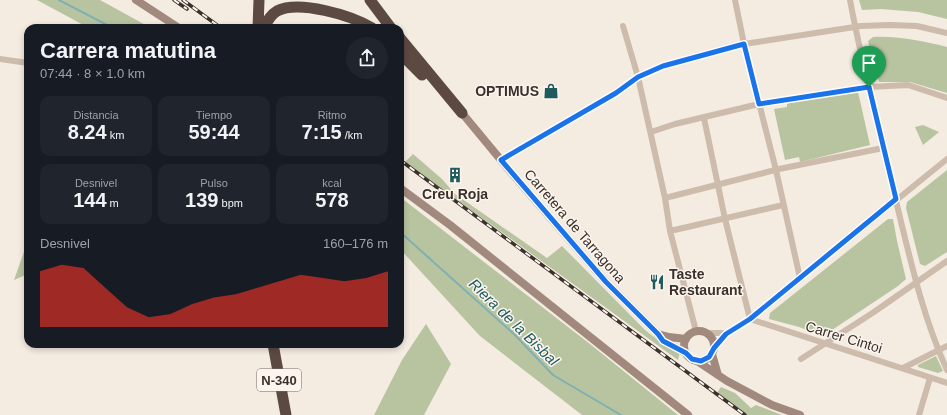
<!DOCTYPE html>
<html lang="es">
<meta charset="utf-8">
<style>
body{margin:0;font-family:Arial,sans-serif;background:#20242c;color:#f1f3f6;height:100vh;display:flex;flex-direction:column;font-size:15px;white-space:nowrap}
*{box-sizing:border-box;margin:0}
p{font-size:13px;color:#9ea1a6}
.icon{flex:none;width:22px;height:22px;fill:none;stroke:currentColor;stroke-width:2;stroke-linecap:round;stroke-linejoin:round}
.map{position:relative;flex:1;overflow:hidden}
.details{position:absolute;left:24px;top:24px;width:380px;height:324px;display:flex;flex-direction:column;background:#171b24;border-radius:12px;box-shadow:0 2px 6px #0003}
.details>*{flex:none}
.pin{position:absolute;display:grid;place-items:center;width:34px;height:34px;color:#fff;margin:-41px -17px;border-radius:50% 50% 50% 0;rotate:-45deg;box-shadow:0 0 4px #0007}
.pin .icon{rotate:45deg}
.round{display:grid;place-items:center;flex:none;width:42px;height:42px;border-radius:21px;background:#20242c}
.summary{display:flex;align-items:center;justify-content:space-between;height:68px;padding:0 16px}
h1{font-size:22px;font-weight:700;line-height:30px}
.figures{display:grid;grid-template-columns:repeat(3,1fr);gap:6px;height:68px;padding:4px 16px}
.figures div{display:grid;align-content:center;border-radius:10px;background:#20242c;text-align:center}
.figures b{font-size:20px;font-weight:700}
.figures small{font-size:11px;font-weight:400}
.figures p{font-size:11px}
.chart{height:112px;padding:8px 16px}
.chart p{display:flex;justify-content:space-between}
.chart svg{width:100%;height:72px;margin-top:4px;fill:#d93025;opacity:.7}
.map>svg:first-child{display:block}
.green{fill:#b8c4a0}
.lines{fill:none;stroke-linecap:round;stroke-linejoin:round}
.stream{stroke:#7fb0b2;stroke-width:2}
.street{stroke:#cdbbac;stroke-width:6}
.secondary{stroke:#a18a7d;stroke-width:8}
.highway{stroke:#5c4a42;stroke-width:11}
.rail-casing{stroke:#3b302b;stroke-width:3.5}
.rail{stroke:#fbf5ee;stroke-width:2;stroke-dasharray:6;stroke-linecap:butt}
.route-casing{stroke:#fff;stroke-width:8}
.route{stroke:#1a73e8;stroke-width:5}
.labels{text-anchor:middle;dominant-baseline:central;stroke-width:3;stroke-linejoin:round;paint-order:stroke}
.shield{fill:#fbf5ee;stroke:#756b66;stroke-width:1}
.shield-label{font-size:13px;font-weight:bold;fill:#3b302b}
.poi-label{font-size:14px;font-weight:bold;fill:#3b302b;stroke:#fbf5ee;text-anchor:end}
.street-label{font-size:14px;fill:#3b302b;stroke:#fbf5ee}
.water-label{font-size:15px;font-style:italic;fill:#1f5a5e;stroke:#fbf5ee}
</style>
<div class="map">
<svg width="947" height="415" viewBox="0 0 947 415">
<rect width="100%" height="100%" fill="#f4ebe1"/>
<path class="green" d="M37 0H100L151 28H89Z
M859 0H947V19L918 12 881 9 862 10Z
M873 37C898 36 922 41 947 47V93L910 82H879L868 41Z
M858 92 870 145 800 162 799 157 785 160 774 109 787 107V102Z
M923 125 939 132 923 145 915 127Z
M413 154 442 179 455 194 547 258 562 246 645 330 664 345 680 352 678 360 405 162Z
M947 170V252L925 266 920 264 906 208 907 202Z
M400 197 590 344 678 415H582L480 336 400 249Z
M888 219H893L897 241 906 279 898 286 823 336 799 327 769 319 770 313Z
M28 248V274L14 280 25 249Z
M426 324 451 364 424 415H374L402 360Z
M936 356 943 371 938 373 918 367V365Z
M721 387 735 393 751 408 756 405 782 415H747L717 393Z"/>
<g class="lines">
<path class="stream" d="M59 0 113 28
M400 232 515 335 553 375 621 415"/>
<path class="street" d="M735 0 744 44 776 170 800 278
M850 0C862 65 879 129 894 193 909 253 921 313 947 370
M623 26 638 77 665 198 670 231 696 331
M0 59 28 63
M704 118 725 219 750 319 947 383
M651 132 675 124 759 104 869 87 908 85 947 98
M501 160 616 93 638 77 663 66 744 44 861 26 890 25 917 26 947 33
M665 198 779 169 883 148
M670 231 783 205
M706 333H726
M714 348 726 333 750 319 947 159
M801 359 874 312 947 261
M903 368 947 346
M919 415 930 378"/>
<path class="secondary" d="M136 0 179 28
M462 113 510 171 606 282 658 334 663 341 686 353
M400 188 450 225 688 415
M684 346a15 15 0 1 1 30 0a15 15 0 1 1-30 0Z
M658 334 669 337 686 339
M712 354 718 375
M697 361 727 381 772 405 800 415"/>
<path class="highway" d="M370 0 391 28
M258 28 259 0
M264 28C267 22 270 15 277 11 299 0 351 15 372 28
M400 38 462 113
M400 53 422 75
M273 344 286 415"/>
<g class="rail-casing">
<path id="rail" d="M174 0 187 9
M183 0 221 28
M400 160 745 415"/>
</g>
<use href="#rail" class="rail"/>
</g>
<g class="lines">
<g class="route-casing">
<path id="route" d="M744 44 759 104 869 87 896 199 750 319 726 334 714 348 709 357 701 361 692 359 686 353 663 341 658 334 606 282 501 160 616 93 638 77 663 66Z"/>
</g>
<use href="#route" class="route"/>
</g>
<defs>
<g id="shop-bare" transform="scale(1.2)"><path d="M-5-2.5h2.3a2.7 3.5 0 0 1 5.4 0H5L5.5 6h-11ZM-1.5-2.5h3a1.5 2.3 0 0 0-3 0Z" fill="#1f5a5e" stroke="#fbf5ee" stroke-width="2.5" paint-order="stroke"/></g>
<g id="building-bare" transform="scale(1.2)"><path d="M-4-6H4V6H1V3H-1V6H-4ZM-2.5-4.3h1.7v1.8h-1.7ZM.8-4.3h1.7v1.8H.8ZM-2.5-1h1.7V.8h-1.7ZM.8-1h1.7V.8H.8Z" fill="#1f5a5e" stroke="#fbf5ee" stroke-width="2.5" paint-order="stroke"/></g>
<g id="restaurant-bare" transform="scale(1.2)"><path d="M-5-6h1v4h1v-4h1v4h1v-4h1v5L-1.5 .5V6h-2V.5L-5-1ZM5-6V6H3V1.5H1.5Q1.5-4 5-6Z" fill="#1f5a5e" stroke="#fbf5ee" stroke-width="2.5" paint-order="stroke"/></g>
</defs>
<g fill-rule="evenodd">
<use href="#shop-bare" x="551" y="91"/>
<use href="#building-bare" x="455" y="175"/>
<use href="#restaurant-bare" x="657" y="282"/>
</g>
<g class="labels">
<rect class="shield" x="257" y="369" width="44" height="22" rx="3"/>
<g class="shield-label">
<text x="279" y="380">N-340</text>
</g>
<g class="poi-label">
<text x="539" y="91">OPTIMUS</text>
<text x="455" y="194" text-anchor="middle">Creu Roja</text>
<text x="669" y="274" text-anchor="start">Taste<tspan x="669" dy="16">Restaurant</tspan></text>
</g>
<g class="street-label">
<text transform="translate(575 226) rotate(49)">Carretera de Tarragona</text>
<text transform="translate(844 337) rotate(17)">Carrer Cintoi</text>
</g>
<g class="water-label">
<text transform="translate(514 322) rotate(44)">Riera de la Bisbal</text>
</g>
</g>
</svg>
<div class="pin" style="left:869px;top:87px;background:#1e9e55"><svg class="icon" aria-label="arrive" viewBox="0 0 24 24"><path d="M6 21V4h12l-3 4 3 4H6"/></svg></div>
<section class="details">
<div class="summary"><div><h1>Carrera matutina</h1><p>07:44 · 8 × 1.0 km</p></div><a class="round"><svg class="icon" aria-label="share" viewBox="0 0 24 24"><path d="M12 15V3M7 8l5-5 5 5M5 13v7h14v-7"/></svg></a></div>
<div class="figures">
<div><p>Distancia</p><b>8.24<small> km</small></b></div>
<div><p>Tiempo</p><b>59:44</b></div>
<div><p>Ritmo</p><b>7:15<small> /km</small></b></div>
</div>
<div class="figures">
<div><p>Desnivel</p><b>144<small> m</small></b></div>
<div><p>Pulso</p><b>139<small> bpm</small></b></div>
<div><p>kcal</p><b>578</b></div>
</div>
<div class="chart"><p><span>Desnivel</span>160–176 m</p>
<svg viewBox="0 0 160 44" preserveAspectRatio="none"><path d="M0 44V10L10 6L20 8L30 20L40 32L50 38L60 36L70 30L80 26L90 24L100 20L110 16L120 12L130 14L140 16L150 14L160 10V44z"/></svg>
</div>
</section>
</div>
